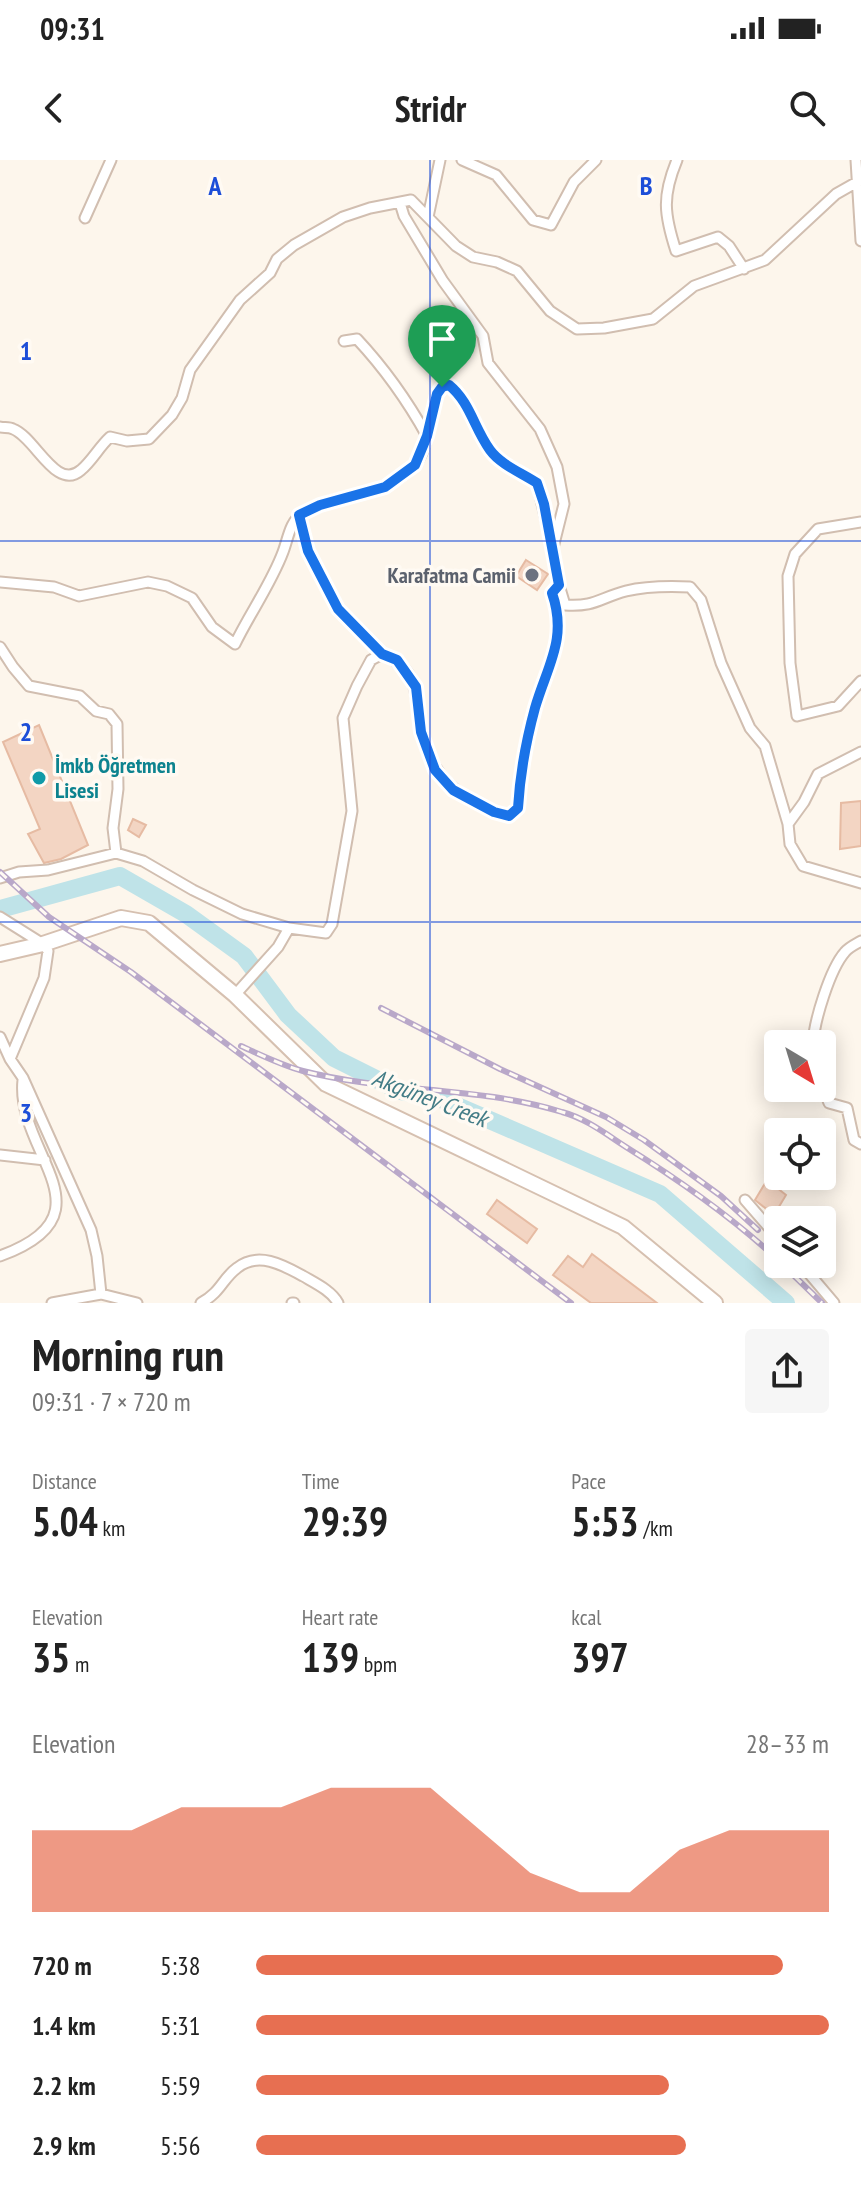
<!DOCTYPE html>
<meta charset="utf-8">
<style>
body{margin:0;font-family:"PT Sans Narrow",sans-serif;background:#f6f6f6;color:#222;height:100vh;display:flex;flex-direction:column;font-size:30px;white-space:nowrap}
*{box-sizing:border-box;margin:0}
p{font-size:26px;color:#767676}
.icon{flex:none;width:44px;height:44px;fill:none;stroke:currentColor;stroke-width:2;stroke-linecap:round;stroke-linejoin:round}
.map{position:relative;height:1143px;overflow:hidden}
.side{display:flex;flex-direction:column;background:#fff;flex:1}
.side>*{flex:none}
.needle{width:52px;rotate:142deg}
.buttons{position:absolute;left:764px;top:870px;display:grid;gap:16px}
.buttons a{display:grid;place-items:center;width:72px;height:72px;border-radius:8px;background:#fff;box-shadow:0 4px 20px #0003;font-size:40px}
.pin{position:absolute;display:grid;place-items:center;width:68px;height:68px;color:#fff;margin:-82px -34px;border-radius:50% 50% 50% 0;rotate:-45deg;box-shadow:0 0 8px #0007}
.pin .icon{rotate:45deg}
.round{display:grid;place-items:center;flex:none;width:84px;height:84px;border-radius:8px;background:#f6f6f6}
.head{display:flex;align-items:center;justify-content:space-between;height:136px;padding:0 32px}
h1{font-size:44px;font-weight:600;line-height:60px}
.metrics{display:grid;grid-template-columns:repeat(3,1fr);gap:12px;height:136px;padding:8px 32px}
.metrics div{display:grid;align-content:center}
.metrics b{font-size:40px;font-weight:600}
.metrics small{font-size:22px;font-weight:400}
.metrics p{font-size:22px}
.chart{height:224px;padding:16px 32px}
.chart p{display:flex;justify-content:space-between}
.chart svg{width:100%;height:144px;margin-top:8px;fill:#e76f51;opacity:.7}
ul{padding:0 32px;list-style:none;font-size:26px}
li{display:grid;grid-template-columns:128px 96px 1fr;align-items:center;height:60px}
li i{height:20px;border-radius:10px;background:#e76f51}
.status{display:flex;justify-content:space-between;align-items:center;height:56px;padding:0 40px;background:#fff;direction:ltr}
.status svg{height:22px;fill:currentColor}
header{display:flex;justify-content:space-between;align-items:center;height:104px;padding:0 32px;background:#fff;font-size:36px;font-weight:600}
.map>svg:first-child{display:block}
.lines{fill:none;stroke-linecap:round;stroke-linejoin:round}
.river{stroke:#bfe3e8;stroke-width:18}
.building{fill:#f3d5c3;stroke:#e6bba3;stroke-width:2}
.street-casing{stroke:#d1beb0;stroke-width:13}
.secondary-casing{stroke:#d6c0b0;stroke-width:18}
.street{stroke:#fff;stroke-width:9}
.secondary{stroke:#fff;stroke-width:14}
.rail-casing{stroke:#b9a8c9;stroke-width:6}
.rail{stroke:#fffaf3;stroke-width:3;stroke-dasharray:9;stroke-linecap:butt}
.route-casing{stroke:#fff;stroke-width:16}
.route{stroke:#1a73e8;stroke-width:10}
.grid{fill:none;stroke:#1d4ed8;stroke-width:2;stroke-opacity:0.55}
.worship-dot{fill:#6b7280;stroke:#fffaf3;stroke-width:3}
.culture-dot{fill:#0f9aa8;stroke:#fffaf3;stroke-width:3}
.labels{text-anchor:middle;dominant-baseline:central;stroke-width:7;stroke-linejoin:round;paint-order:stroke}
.worship-label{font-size:22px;font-weight:bold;fill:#5b616d;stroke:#fffaf3;text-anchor:end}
.culture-label{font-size:22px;font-weight:bold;fill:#0d838f;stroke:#fffaf3;text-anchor:start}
.water-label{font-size:24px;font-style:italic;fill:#437c86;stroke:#fffaf3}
.grid-label{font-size:26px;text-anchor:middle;font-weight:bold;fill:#1d4ed8;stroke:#fffaf3;stroke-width:7;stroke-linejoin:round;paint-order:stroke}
</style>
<div class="status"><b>09:31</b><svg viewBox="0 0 49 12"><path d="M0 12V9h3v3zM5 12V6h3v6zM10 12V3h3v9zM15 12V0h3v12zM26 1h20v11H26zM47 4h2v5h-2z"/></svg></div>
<header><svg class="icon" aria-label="back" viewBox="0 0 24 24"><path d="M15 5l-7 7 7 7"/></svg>Stridr<svg class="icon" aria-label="search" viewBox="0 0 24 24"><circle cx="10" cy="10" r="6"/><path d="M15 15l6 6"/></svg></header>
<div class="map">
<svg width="861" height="1143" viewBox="0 0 861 1143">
<rect width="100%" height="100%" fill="#fdf6ec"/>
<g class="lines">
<path class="river" d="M0 749 120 716 186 754 244 796 288 855 334 898 400 931 441 939 660 1034 786 1143"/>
</g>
<path class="building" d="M526 400 548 414 537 430 516 416Z
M39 565 88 685 61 699 44 703 28 674 40 669 3 582Z
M861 641V686L840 689 841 643Z
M133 659 146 665 139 677 128 670Z
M767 1020 786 1035 774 1055 755 1040Z
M497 1040 537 1069 527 1083 487 1054Z
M592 1094 657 1143H591L553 1115 568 1096 583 1107Z"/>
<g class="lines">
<g class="street-casing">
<path id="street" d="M462 0 496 15 533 60 551 65 574 22 596 0
M677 0C662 36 664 54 676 91L718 77 729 86 744 109
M856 0 861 81
M400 43 404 56 443 121 483 176 488 203 540 269 557 307 564 344 553 388 559 425 565 445C596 447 599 438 626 431 647 426 669 426 690 427L701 440 721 503 750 568 765 586 788 664 790 684 803 706 861 723
M428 57 440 0
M85 58 111 0
M344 181 357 179C385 209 407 240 427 276
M0 267C4 268 9 267 13 269 35 277 56 332 81 310 92 301 99 287 110 277L127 281 149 279 172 255 182 238 190 210 240 140 270 113 277 99 294 85 343 57 370 48 411 40 456 86 473 97 497 102 517 111 550 151 577 169 604 168 653 159 694 126 765 100 836 34 859 21
M299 355 308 391 338 449 382 494
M861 362 818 369 795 394 788 416 790 503 797 556 838 546 861 521
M0 422 54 427 79 436 148 422 167 426 192 438 212 467 235 484C250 453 271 424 283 392 288 379 290 361 302 354 335 331 378 341 413 307 431 289 428 248 442 227L449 225C471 242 474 268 490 290 501 305 522 313 537 323L552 385
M0 487 13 507 29 526 80 536 96 551 109 554 117 564 118 629 113 668 116 693
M788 664 804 642 818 614 861 592
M0 718 19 712 48 710 116 693 143 701 193 730 242 754 289 768 278 787 235 835
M0 757 43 784 48 791 44 818 10 899
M289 768 326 773 332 764 352 651 343 558 357 526 371 500 382 494C422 510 414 537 421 571 431 618 463 644 509 656L518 648C520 614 526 581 535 548 547 506 568 479 552 433L559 425
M0 877 10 899 23 918 91 1070 97 1096 101 1134 137 1143
M813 884C814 861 830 809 845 792 849 787 856 784 861 781
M822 925 829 943 847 948 854 980 861 984
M0 995 45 1000
M745 1040 778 1078
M0 1096C116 1054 15 993 23 920
M801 1104 834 1143
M52 1143 101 1134
M201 1143C222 1131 222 1119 237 1108 258 1091 283 1105 303 1116 315 1123 332 1131 338 1143
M292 1143H294"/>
</g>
<g class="secondary-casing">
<path id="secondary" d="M0 794 43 784 121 758 149 763 235 835 326 924 623 1067 715 1143"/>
</g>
<use href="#street" class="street"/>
<use href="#secondary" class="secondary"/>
<g class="rail-casing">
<path id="rail" d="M0 712 49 757 131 812 571 1143
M381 848 500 909 606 957 644 980 721 1036 758 1070
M241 886C261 895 281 905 303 911 388 933 478 926 562 952 585 958 606 974 626 987 679 1020 732 1057 778 1100
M782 1104 822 1143"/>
</g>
<use href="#rail" class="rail"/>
</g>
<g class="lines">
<g class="route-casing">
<path id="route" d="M449 225C470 242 474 268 490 290 501 305 522 313 537 323L544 344 559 425 552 433C568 479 547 506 535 548 526 581 520 614 518 648L509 656 494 652 453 630 435 610 421 572 416 527 397 500 382 494 338 449 308 391 299 355 320 345 385 327 415 305 427 276 437 234 442 227Z"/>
</g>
<use href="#route" class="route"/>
</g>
<path class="grid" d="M430 0V1143M0 381H861M0 762H861"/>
<circle class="worship-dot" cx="532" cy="415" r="8"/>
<circle class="culture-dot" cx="39" cy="618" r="8"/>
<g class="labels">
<g class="worship-label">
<text x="516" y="415">Karafatma Camii</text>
</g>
<g class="culture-label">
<text x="55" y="605">İmkb Öğretmen<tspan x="55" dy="25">Lisesi</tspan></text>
</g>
<g class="water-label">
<text transform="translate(430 938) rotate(21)">Akgüney Creek</text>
</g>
</g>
<g class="grid-label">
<text x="215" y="35">A</text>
<text x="646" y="35">B</text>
<text x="26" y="200">1</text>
<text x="26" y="581">2</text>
<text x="26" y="962">3</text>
</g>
</svg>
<div class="buttons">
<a><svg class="needle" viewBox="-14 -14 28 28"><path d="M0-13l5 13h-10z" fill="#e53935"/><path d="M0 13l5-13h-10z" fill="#767676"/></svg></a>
<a><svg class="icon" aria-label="locate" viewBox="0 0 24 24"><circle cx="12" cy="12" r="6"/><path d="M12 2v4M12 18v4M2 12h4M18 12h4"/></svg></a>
<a><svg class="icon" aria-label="layers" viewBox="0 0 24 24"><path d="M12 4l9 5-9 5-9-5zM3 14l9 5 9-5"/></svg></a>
</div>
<div class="pin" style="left:442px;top:227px;background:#1e9e55"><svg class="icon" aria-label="arrive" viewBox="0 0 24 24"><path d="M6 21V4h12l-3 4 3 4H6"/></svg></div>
</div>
<section class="side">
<div class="head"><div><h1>Morning run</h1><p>09:31 · 7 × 720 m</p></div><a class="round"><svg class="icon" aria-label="share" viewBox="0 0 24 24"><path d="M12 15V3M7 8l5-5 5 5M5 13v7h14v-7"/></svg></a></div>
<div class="metrics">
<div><p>Distance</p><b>5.04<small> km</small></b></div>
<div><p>Time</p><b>29:39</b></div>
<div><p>Pace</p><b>5:53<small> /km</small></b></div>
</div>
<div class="metrics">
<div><p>Elevation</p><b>35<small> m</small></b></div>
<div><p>Heart rate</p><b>139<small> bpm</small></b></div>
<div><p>kcal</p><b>397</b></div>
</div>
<div class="chart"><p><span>Elevation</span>28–33 m</p>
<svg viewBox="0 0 160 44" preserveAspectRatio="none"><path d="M0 44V19L10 19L20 19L30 12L40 12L50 12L60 6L70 6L80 6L90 19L100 32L110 38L120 38L130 25L140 19L150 19L160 19V44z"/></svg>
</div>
<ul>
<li><b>720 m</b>5:38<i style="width:92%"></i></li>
<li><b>1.4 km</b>5:31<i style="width:100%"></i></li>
<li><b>2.2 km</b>5:59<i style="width:72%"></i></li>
<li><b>2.9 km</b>5:56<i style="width:75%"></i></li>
</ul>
</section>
